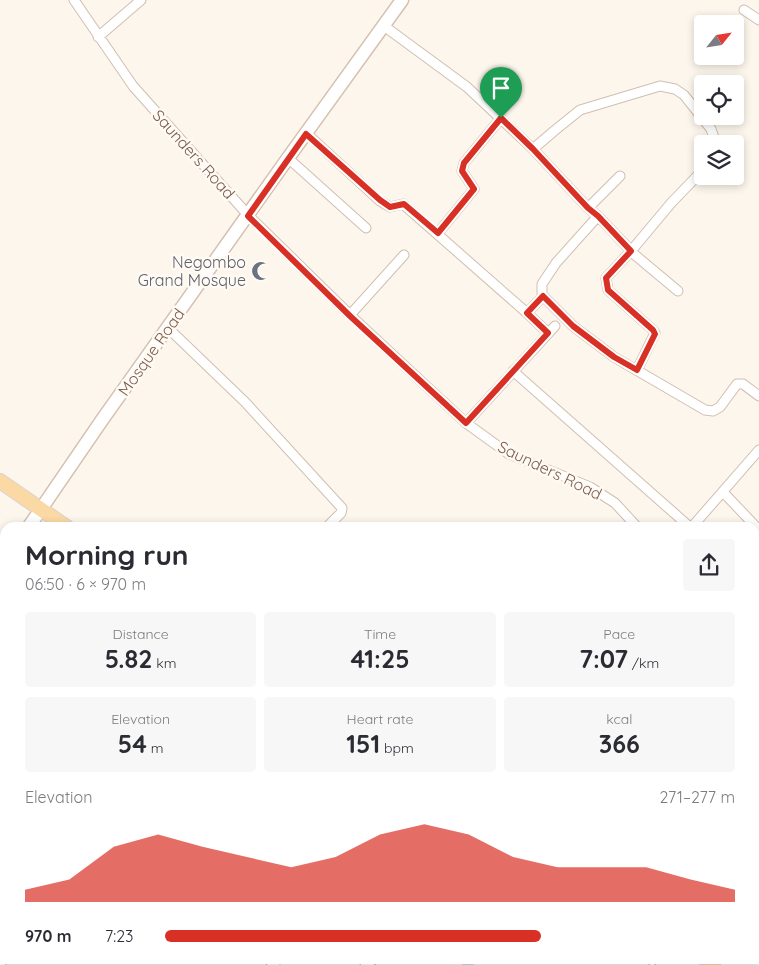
<!DOCTYPE html>
<meta charset="utf-8">
<style>
body{margin:0;font-family:Quicksand,sans-serif;background:#f7f7f7;color:#2b2b33;height:100vh;display:flex;flex-direction:column;font-size:19px;white-space:nowrap}
*{box-sizing:border-box;margin:0}
p{font-size:16px;color:#7c7c81}
.icon{flex:none;width:28px;height:28px;fill:none;stroke:currentColor;stroke-width:2;stroke-linecap:round;stroke-linejoin:round}
.map{position:relative;flex:1;overflow:hidden}
.drawer{position:absolute;left:0px;top:522px;width:760px;height:442px;display:flex;flex-direction:column;background:#fff;border-radius:15px 15px 0 0;box-shadow:0 2px 8px #0003}
.drawer>*{flex:none}
.needle{width:32px;rotate:60deg}
.controls{position:absolute;left:694px;top:15px;display:grid;gap:10px}
.controls a{display:grid;place-items:center;width:50px;height:50px;border-radius:5px;background:#fff;box-shadow:0 2px 8px #0003;font-size:25px}
.pin{position:absolute;display:grid;place-items:center;width:42px;height:42px;color:#fff;margin:-51px -21px;border-radius:50% 50% 50% 0;rotate:-45deg;box-shadow:0 0 5px #0007}
.pin .icon{rotate:45deg}
.round{display:grid;place-items:center;flex:none;width:52px;height:52px;border-radius:5px;background:#f7f7f7}
.headline{display:flex;align-items:center;justify-content:space-between;height:85px;padding:0 25px}
h1{font-size:28px;font-weight:800;line-height:38px}
.metrics{display:grid;grid-template-columns:repeat(3,1fr);gap:8px;height:85px;padding:5px 25px}
.metrics div{display:grid;align-content:center;border-radius:5px;background:#f7f7f7;text-align:center}
.metrics b{font-size:25px;font-weight:800}
.metrics small{font-size:14px;font-weight:400}
.metrics p{font-size:14px}
.chart{height:140px;padding:10px 25px}
.chart p{display:flex;justify-content:space-between}
.chart svg{width:100%;height:90px;margin-top:5px;fill:#d93025;opacity:.7}
ul{padding:0 25px;list-style:none;font-size:16px}
li{display:grid;grid-template-columns:80px 60px 1fr;align-items:center;height:38px}
li i{height:12px;border-radius:6px;background:#d93025}
.map>svg:first-child{display:block}
.lines{fill:none;stroke-linecap:round;stroke-linejoin:round}
.canal{stroke:#bfe3e8;stroke-width:10}
.lane-casing{stroke:#d1beb0;stroke-width:7}
.street-casing{stroke:#d1beb0;stroke-width:11}
.secondary-casing{stroke:#d6c0b0;stroke-width:15}
.primary-casing{stroke:#dad1cd;stroke-width:16}
.lane{stroke:#fff;stroke-width:4.5}
.street{stroke:#fff;stroke-width:9}
.secondary{stroke:#fff;stroke-width:12}
.primary{stroke:#fbd9a5;stroke-width:14}
.route-casing{stroke:#fff;stroke-width:10}
.route{stroke:#d93025;stroke-width:6}
.labels{text-anchor:middle;dominant-baseline:central;stroke-width:5;stroke-linejoin:round;paint-order:stroke}
.street-label{font-size:16px;fill:#7a5c4d;stroke:#fffaf3}
.worship-label{font-size:16px;fill:#5b616d;stroke:#fffaf3;text-anchor:end}
</style>
<div class="map">
<svg width="759" height="965" viewBox="0 0 759 965">
<rect width="100%" height="100%" fill="#fdf6ec"/>
<g class="lines">
<path class="canal" d="M755 611 759 605
M467 965 471 960"/>
<g class="lane-casing">
<path id="lane" d="M652 965 654 960"/>
</g>
<g class="street-casing">
<path id="street" d="M74 0 133 86 248 215 350 315 466 423 509 454 590 487 615 503 638 528
M744 10 759 20
M384 26 467 87 533 149 588 208 598 216 635 255 678 291
M98 37 141 0
M306 133 380 201 390 207 403 204 527 313 543 296
M533 149 554 131 580 110 660 86 675 89 684 95 711 129 716 144
M288 158 366 228
M588 208 620 176
M598 216 556 263 542 284V293L543 296 573 326 614 357 705 410 713 411 720 407 737 384H743L759 396
M438 233 474 189 462 171 464 163 501 118
M527 313 548 333
M350 315 404 255
M168 328 245 402 342 508 341 513 326 528
M637 370 655 333 653 330 608 290 606 278 631 251 672 202 702 171
M513 371 691 528 759 450
M466 423 555 326
M723 492 759 530
M755 682 759 676
M0 695 5 688
M755 752 759 747
M0 838 5 841
M755 847 759 840
M755 901 759 894
M269 960 275 965
M0 964 1 965"/>
</g>
<g class="secondary-casing">
<path id="secondary" d="M28 528 102 420 288 158 402 0
M0 569 5 562
M367 965 370 960"/>
</g>
<g class="primary-casing">
<path id="primary" d="M0 481 68 528
M706 960 713 965"/>
</g>
<use href="#lane" class="lane"/>
<use href="#street" class="street"/>
<use href="#secondary" class="secondary"/>
<use href="#primary" class="primary"/>
</g>
<g class="lines">
<g class="route-casing">
<path id="route" d="M501 118 533 149 588 208 598 216 631 251 606 278 608 290 653 330 655 334 637 370 614 357 573 326 543 296 527 313 548 333 466 423 350 316 248 216 306 134 380 200 390 207 404 204 438 233 474 189 462 171 464 163Z"/>
</g>
<use href="#route" class="route"/>
</g>
<defs>
<g id="mosque-bare" transform="scale(1.5)"><path d="M3.5-4.9A6 6 0 1 0 3.5 4.9A5 5 0 1 1 3.5-4.9Z" fill="#6b7280" stroke="#fffaf3" stroke-width="2.5" paint-order="stroke"/></g>
</defs>
<g fill-rule="evenodd">
<use href="#mosque-bare" x="261" y="271"/>
</g>
<g class="labels">
<g class="street-label">
<text transform="translate(194 154) rotate(48)">Saunders Road</text>
<text transform="translate(151 352) rotate(-55)">Mosque Road</text>
<text transform="translate(550 470) rotate(26)">Saunders Road</text>
</g>
<g class="worship-label">
<text x="246" y="262">Negombo<tspan x="246" dy="18">Grand Mosque</tspan></text>
</g>
</g>
</svg>
<div class="controls">
<a><svg class="needle" viewBox="-14 -14 28 28"><path d="M0-13l5 13h-10z" fill="#e53935"/><path d="M0 13l5-13h-10z" fill="#7c7c81"/></svg></a>
<a><svg class="icon" aria-label="locate" viewBox="0 0 24 24"><circle cx="12" cy="12" r="6"/><path d="M12 2v4M12 18v4M2 12h4M18 12h4"/></svg></a>
<a><svg class="icon" aria-label="layers" viewBox="0 0 24 24"><path d="M12 4l9 5-9 5-9-5zM3 14l9 5 9-5"/></svg></a>
</div>
<div class="pin" style="left:501px;top:118px;background:#1e9e55"><svg class="icon" aria-label="arrive" viewBox="0 0 24 24"><path d="M6 21V4h12l-3 4 3 4H6"/></svg></div>
<section class="drawer">
<div class="headline"><div><h1>Morning run</h1><p>06:50 · 6 × 970 m</p></div><a class="round"><svg class="icon" aria-label="share" viewBox="0 0 24 24"><path d="M12 15V3M7 8l5-5 5 5M5 13v7h14v-7"/></svg></a></div>
<div class="metrics">
<div><p>Distance</p><b>5.82<small> km</small></b></div>
<div><p>Time</p><b>41:25</b></div>
<div><p>Pace</p><b>7:07<small> /km</small></b></div>
</div>
<div class="metrics">
<div><p>Elevation</p><b>54<small> m</small></b></div>
<div><p>Heart rate</p><b>151<small> bpm</small></b></div>
<div><p>kcal</p><b>366</b></div>
</div>
<div class="chart"><p><span>Elevation</span>271–277 m</p>
<svg viewBox="0 0 160 44" preserveAspectRatio="none"><path d="M0 44V38L10 33L20 17L30 11L40 17L50 22L60 27L70 22L80 11L90 6L100 11L110 22L120 27L130 27L140 27L150 33L160 38V44z"/></svg>
</div>
<ul>
<li><b>970 m</b>7:23<i style="width:66%"></i></li>
</ul>
</section>
</div>
